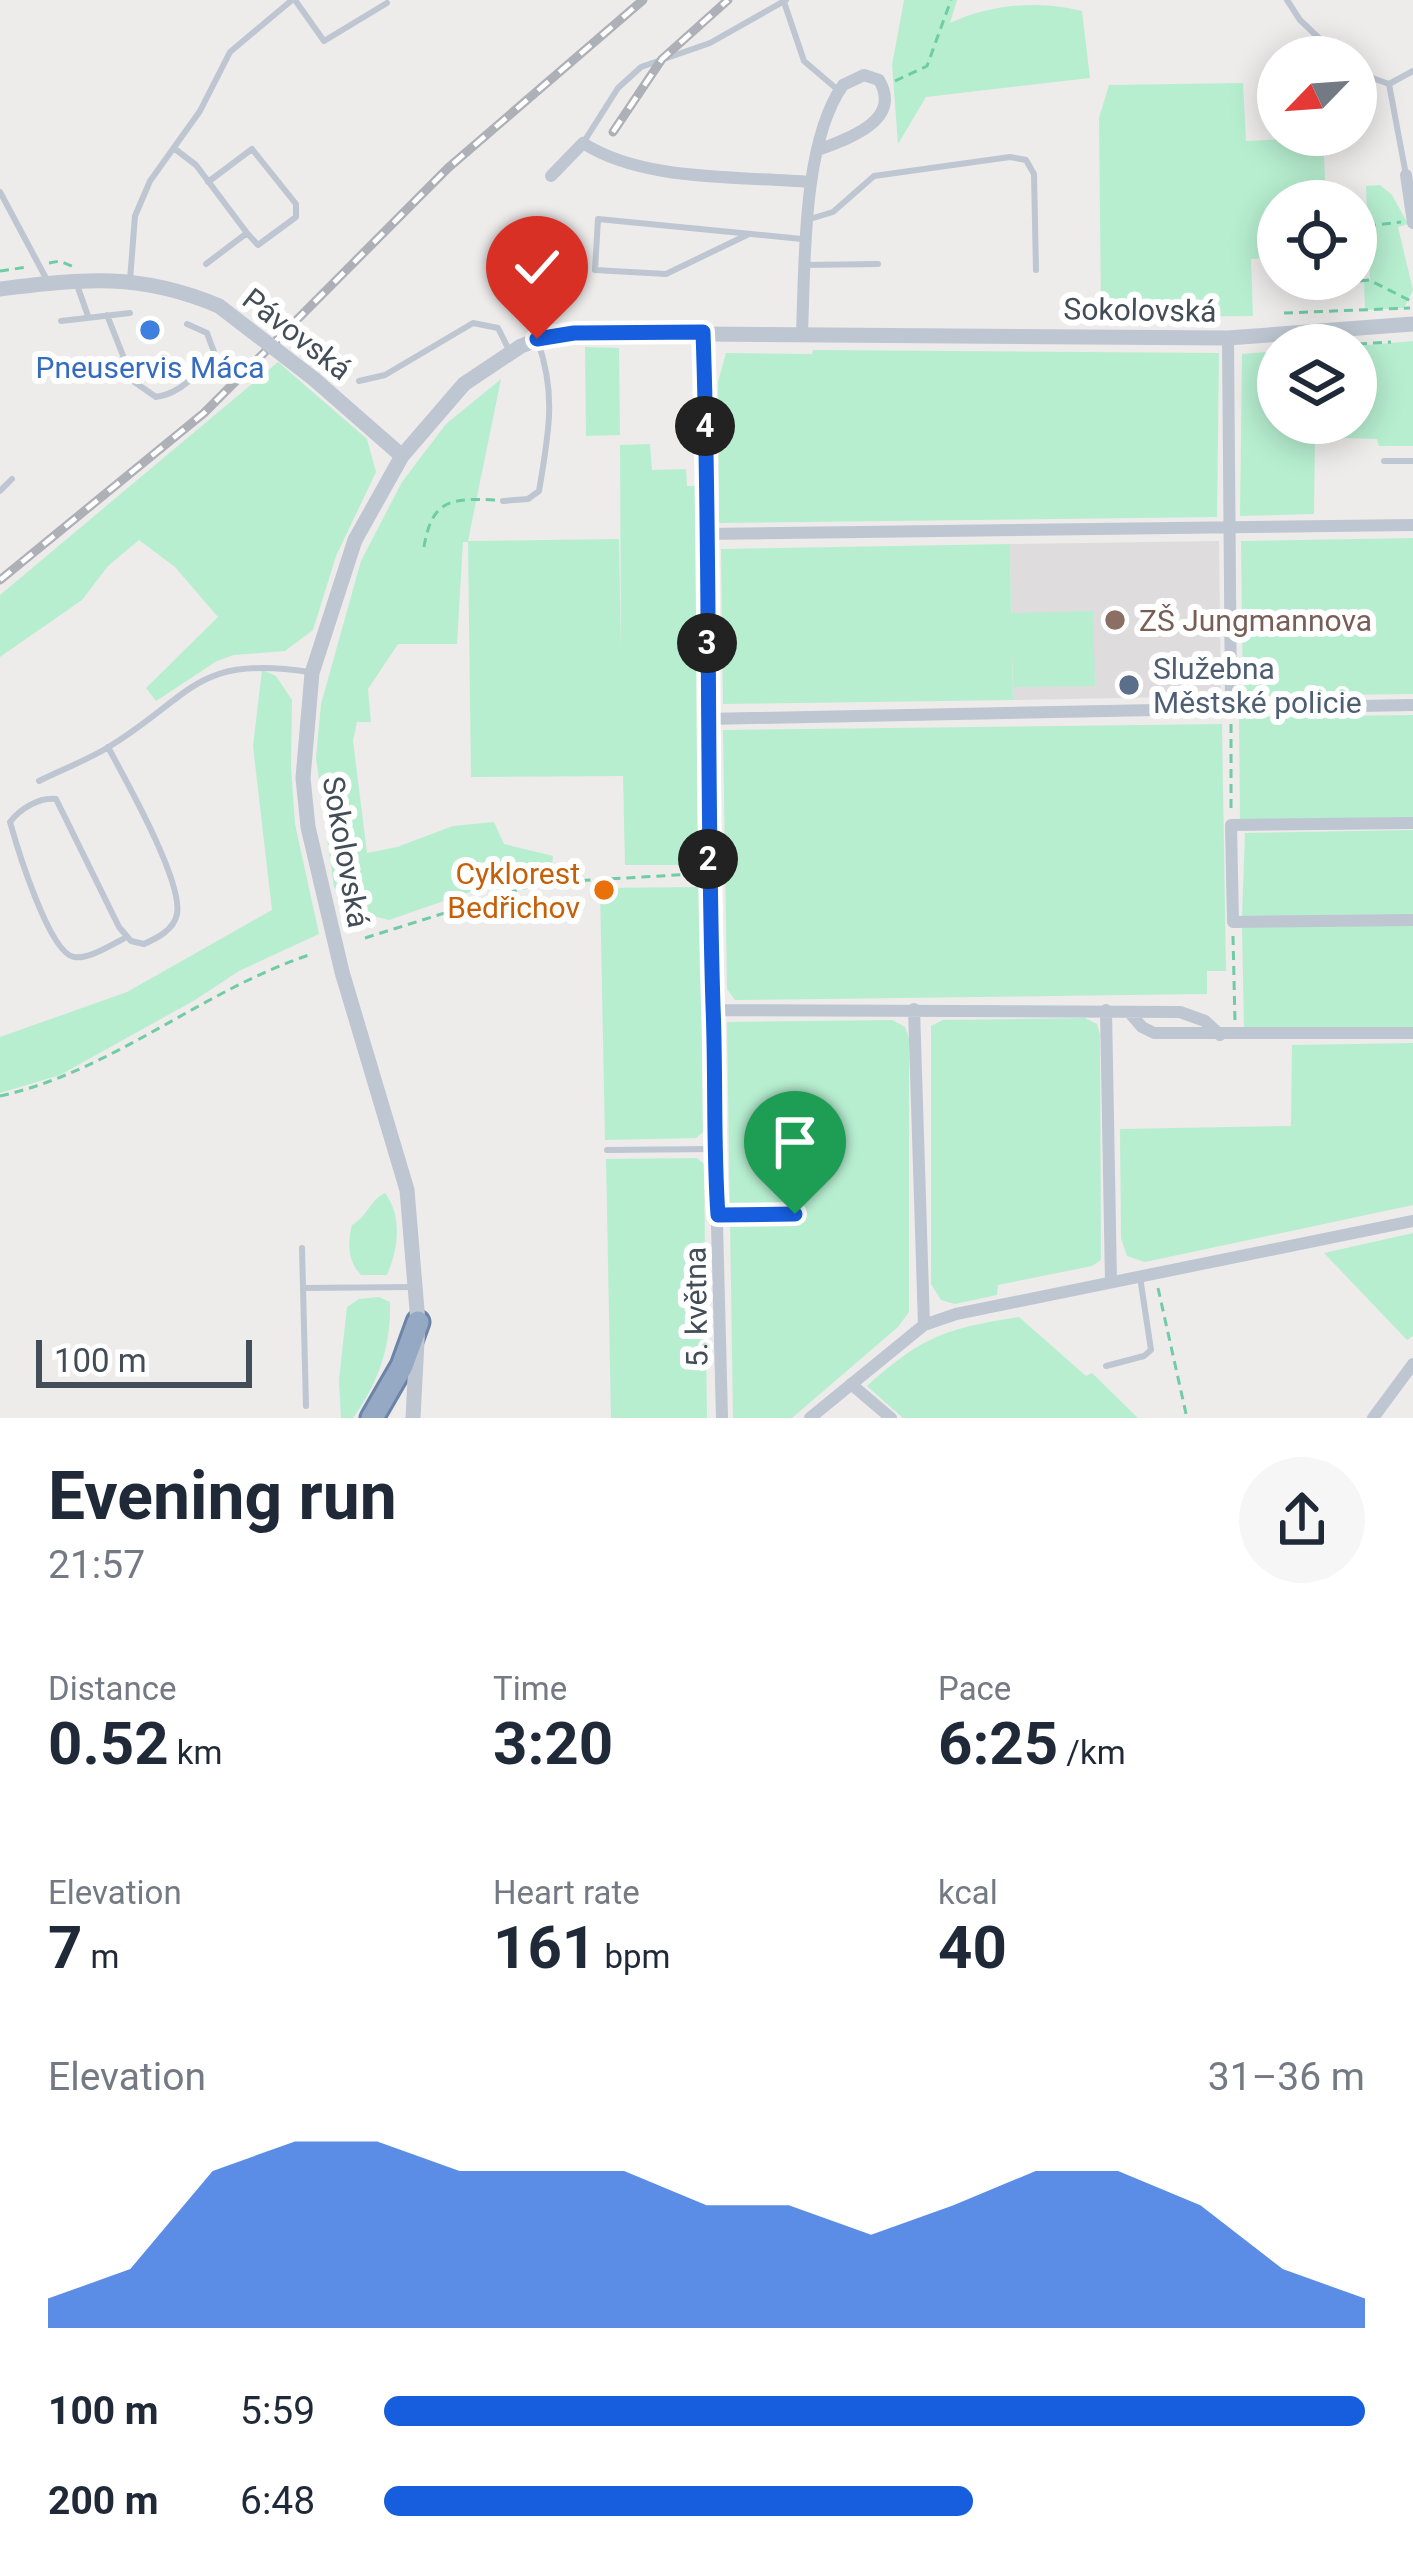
<!DOCTYPE html>
<meta charset="utf-8">
<style>
body{margin:0;font-family:Roboto,sans-serif;background:#f6f6f7;color:#1f2937;height:100vh;display:flex;flex-direction:column;font-size:45px;white-space:nowrap}
*{box-sizing:border-box;margin:0}
p{font-size:39px;color:#747a83}
.icon{flex:none;width:66px;height:66px;fill:none;stroke:currentColor;stroke-width:2;stroke-linecap:round;stroke-linejoin:round}
.map{position:relative;height:1418px;overflow:hidden}
.panel{display:flex;flex-direction:column;background:#fff;flex:1}
.panel>*{flex:none}
.needle{width:78px;rotate:245deg}
.fabs{position:absolute;left:1257px;top:36px;display:grid;gap:24px}
.fabs a{display:grid;place-items:center;width:120px;height:120px;border-radius:50%;background:#fff;box-shadow:0 6px 30px #0003;font-size:60px}
.scale{position:absolute;left:36px;bottom:30px;width:216px;box-sizing:border-box;padding-left:12px;border:6px solid #434d58;border-top:0;font-size:33px;line-height:42px;white-space:nowrap;color:#434d58;-webkit-text-stroke:9px #fff;paint-order:stroke}
.pin{position:absolute;display:grid;place-items:center;width:102px;height:102px;color:#fff;margin:-123px -51px;border-radius:50% 50% 50% 0;rotate:-45deg;box-shadow:0 0 12px #0007}
.pin .icon{rotate:45deg}
.km{position:absolute;width:60px;height:60px;margin:-30px;border-radius:50%;background:#222;color:#fff;font-size:33px;line-height:60px;text-align:center}
.round{display:grid;place-items:center;flex:none;width:126px;height:126px;border-radius:63px;background:#f6f6f7}
.headline{display:flex;align-items:center;justify-content:space-between;height:204px;padding:0 48px}
h1{font-size:66px;font-weight:700;line-height:90px}
.figures{display:grid;grid-template-columns:repeat(3,1fr);gap:18px;height:204px;padding:12px 48px}
.figures div{display:grid;align-content:center}
.figures b{font-size:60px;font-weight:700}
.figures small{font-size:33px;font-weight:400}
.figures p{font-size:33px}
.chart{height:336px;padding:24px 48px}
.chart p{display:flex;justify-content:space-between}
.chart svg{width:100%;height:216px;margin-top:12px;fill:#165edd;opacity:.7}
ul{padding:0 48px;list-style:none;font-size:39px}
li{display:grid;grid-template-columns:192px 144px 1fr;align-items:center;height:90px}
li i{height:30px;border-radius:15px;background:#165edd}
.map>svg:first-child{display:block}
.education{fill:#dfdcdd}
.green{fill:#b7eed0}
.lines{fill:none;stroke-linecap:round;stroke-linejoin:round}
.trunk-casing{stroke:#6c84a7;stroke-width:27}
.path{stroke:#6fcca5;stroke-width:3;stroke-dasharray:9 6;stroke-linecap:butt}
.service{stroke:#bec6d1;stroke-width:6}
.minor{stroke:#bec6d1;stroke-width:12}
.tertiary{stroke:#bec6d1;stroke-width:15}
.trunk{stroke:#95a8c4;stroke-width:21}
.rail-casing{stroke:#adb0b6;stroke-width:9}
.rail{stroke:#fff;stroke-width:4.5;stroke-dasharray:14;stroke-linecap:butt}
.tertiary-bridge{stroke:#bec6d1;stroke-width:15}
.route-casing{stroke:#fff;stroke-width:24}
.route{stroke:#165edd;stroke-width:15}
.shop-dot{fill:#3f7fe0;stroke:#fff;stroke-width:4.5}
.education-dot{fill:#8d6e63;stroke:#fff;stroke-width:4.5}
.service-dot{fill:#5c6f8a;stroke:#fff;stroke-width:4.5}
.food-dot{fill:#e8710a;stroke:#fff;stroke-width:4.5}
.labels{text-anchor:middle;dominant-baseline:central;stroke-width:12;stroke-linejoin:round;paint-order:stroke}
.street-label{font-size:30px;fill:#434d58;stroke:#fff}
.shop-label{font-size:30px;fill:#366cbe;stroke:#fff}
.education-label{font-size:30px;fill:#785e54;stroke:#fff;text-anchor:start}
.service-label{font-size:30px;fill:#4e5e75;stroke:#fff;text-anchor:start}
.food-label{font-size:30px;fill:#c56008;stroke:#fff;text-anchor:end}
</style>
<div class="map">
<svg width="1413" height="1418" viewBox="0 0 1413 1418">
<rect width="100%" height="100%" fill="#eeebeb"/>
<path class="education" d="M1219 541 1221 696 1013 700 1010 544Z"/>
<path class="green" d="M904 0H957L950 23C991 4 1040 0 1082 11L1090 78 926 97 898 144 892 65Z
M1243 83 1246 141 1323 137 1326 201H1278V257L1251 259 1253 316 1128 317 1101 311 1099 118 1109 85Z
M1380 185 1392 195 1408 224 1398 227 1413 290 1404 308 1365 310 1364 282 1370 279 1366 186Z
M1413 341V446H1379L1377 439 1315 437 1314 514 1240 516 1242 354 1278 351V423H1356V346Z
M585 347 619 348 620 435 586 436Z
M813 350 1219 353 1217 517 719 523 718 382 726 353 812 354Z
M278 362 367 439 376 472 336 556 313 630 285 651 234 655 217 661 156 701 146 688 218 617 175 567 139 540 108 566 82 600 0 657V595Z
M501 379 468 541 619 539 621 656 620 445 650 444 652 470 686 469 687 486H697L700 865H625L623 776 471 777 468 542H463L457 644H398L368 689 371 722H357L353 741 367 853 397 847 453 826 494 822 504 844 553 856 551 872 481 888 389 920 356 912 334 887 316 758 321 704 361 561 402 482 446 424Z
M1413 538V694L1243 696 1241 541Z
M1010 544 1011 613 1093 611 1095 686 1014 687 1012 647 1013 700 723 704 721 549Z
M262 670 276 676 292 700 291 767 295 824 319 934 239 971 195 1000 60 1075 0 1093V1037L127 992 272 910 253 746Z
M1413 715V818L1240 820 1239 717Z
M1222 724 1226 971H1207V994L735 1000 727 989 723 730Z
M1413 830V915L1242 918 1245 833Z
M700 887 703 1132 696 1138 605 1140 600 888Z
M1413 924V1027L1244 1030 1242 926Z
M1085 1018 1097 1024 1100 1035 1101 1260 1092 1266 998 1285 997 1295 955 1304 941 1300 931 1284V1026L943 1020Z
M892 1020 905 1027 909 1038V1312L898 1327 792 1418H733L727 1022Z
M1413 1043V1205L1145 1262 1127 1256 1121 1238 1120 1129 1291 1126 1292 1045Z
M697 1158 704 1164 707 1418H611L606 1159Z
M385 1193C403 1217 398 1250 387 1275H361C348 1261 347 1244 352 1225 367 1217 370 1200 385 1193Z
M1413 1233V1336L1407 1340 1324 1253Z
M379 1297 390 1302C391 1347 379 1381 353 1418H341L339 1380 347 1307 359 1299Z
M1019 1317 1086 1376 1092 1373 1138 1418H903L867 1386C922 1336 947 1328 1019 1317Z"/>
<g class="lines">
<g class="trunk-casing">
<path id="trunk" d="M372 1418 402 1366 418 1322"/>
</g>
<path class="path" d="M895 81 927 66 951 0
M1367 226 1401 222
M49 263 60 261 74 267
M0 271 28 267
M1360 281 1369 280 1413 302
M1284 313 1410 308
M1358 344 1391 342
M424 547C432 499 451 498 496 500
M1231 724V811
M1233 936 1235 1022
M365 938 540 883 694 874
M0 1096C113 1071 201 991 309 955
M1158 1288 1187 1418"/>
<path class="service" d="M295 0 324 41 387 3
M1287 0 1300 20 1339 57
M784 2 804 61 838 90
M1356 72 1389 84 1413 71
M1389 84 1406 175
M585 140 618 88 641 67 710 43 786 0
M175 149 196 165 247 233 206 264
M208 182 252 149 296 204V217L258 245 247 233
M0 192 47 280
M810 219 833 212 874 176 1010 157 1026 160 1034 174 1036 270
M749 234 666 274 595 270 598 219 802 239
M805 265 878 264
M130 280 135 216 150 181 200 111 230 52 292 0
M77 285 88 316
M107 315 133 381 156 397C180 394 201 372 214 352L207 333 187 324
M61 321 130 313
M359 381 385 375 473 323 498 328 510 352
M1384 461H1413
M0 491 12 479
M503 501 528 499 539 491C548 436 557 396 538 342
M108 747C125 779 183 881 177 914 174 930 157 938 144 944L131 941 119 927 56 799C39 797 20 809 10 822 17 847 49 953 74 957 89 960 114 943 127 937
M39 781C61 770 85 761 107 748 192 697 194 654 309 672
M607 1150 713 1149
M719 1215 795 1214
M302 1248 306 1406
M303 1288 413 1287
M1106 1366 1144 1356 1151 1350 1140 1277"/>
<path class="minor" d="M1406 175 1413 223
M551 176 583 143C643 182 740 176 810 182
M703 332 708 874 722 1418
M802 333C805 264 802 143 843 85L864 75 879 80C903 121 847 139 818 150
M1228 338 1231 709
M706 534 1413 525
M707 719 1413 705
M1413 823 1231 825 1233 922 1413 920
M914 1009 924 1325
M714 1010 1180 1012 1205 1021 1220 1035
M1106 1010 1111 1282
M1129 1012 1142 1027 1154 1033H1413
M851 1384 891 1418
M810 1418 924 1325 956 1314 1413 1221
M1373 1418 1413 1364"/>
<path class="tertiary" d="M0 289C83 279 139 272 219 306
M314 379 402 456
M413 1418 418 1322 407 1190 342 972 308 827 303 778 312 673 355 540 402 456 464 384 521 346 548 336 575 333 1228 338 1413 324"/>
<use href="#trunk" class="trunk"/>
<g class="rail-casing">
<path id="rail" d="M613 132 662 59 728 0
M0 580 204 413 448 168 643 0"/>
</g>
<use href="#rail" class="rail"/>
<path class="tertiary-bridge" d="M219 306 314 379"/>
</g>
<g class="lines">
<g class="route-casing">
<path id="route" d="M537 339 574 333 703 332C711 556 706 781 713 1006 716 1076 713 1145 718 1215L795 1214"/>
</g>
<use href="#route" class="route"/>
</g>
<circle class="shop-dot" cx="150" cy="330" r="12"/>
<circle class="education-dot" cx="1115" cy="620" r="12"/>
<circle class="service-dot" cx="1129" cy="685" r="12"/>
<circle class="food-dot" cx="604" cy="890" r="12"/>
<g class="labels">
<g class="street-label">
<text transform="translate(1140 310) rotate(1)">Sokolovská</text>
<text transform="translate(297 334) rotate(38)">Pávovská</text>
<text transform="translate(346 852) rotate(80)">Sokolovská</text>
<text transform="translate(696 1307) rotate(-91)">5. května</text>
</g>
<g class="shop-label">
<text x="150" y="367">Pneuservis Máca</text>
</g>
<g class="education-label">
<text x="1139" y="620">ZŠ Jungmannova</text>
</g>
<g class="service-label">
<text x="1153" y="668">Služebna<tspan x="1153" dy="34">Městské policie</tspan></text>
</g>
<g class="food-label">
<text x="580" y="873">Cyklorest<tspan x="580" dy="34">Bedřichov</tspan></text>
</g>
</g>
</svg>
<div class="fabs">
<a><svg class="needle" viewBox="-14 -14 28 28"><path d="M0-13l5 13h-10z" fill="#e53935"/><path d="M0 13l5-13h-10z" fill="#747a83"/></svg></a>
<a><svg class="icon" aria-label="locate" viewBox="0 0 24 24"><circle cx="12" cy="12" r="6"/><path d="M12 2v4M12 18v4M2 12h4M18 12h4"/></svg></a>
<a><svg class="icon" aria-label="layers" viewBox="0 0 24 24"><path d="M12 4l9 5-9 5-9-5zM3 14l9 5 9-5"/></svg></a>
</div>
<div class="scale">100 m</div>
<div class="pin" style="left:795px;top:1214px;background:#1e9e55"><svg class="icon" aria-label="arrive" viewBox="0 0 24 24"><path d="M6 21V4h12l-3 4 3 4H6"/></svg></div>
<div class="pin" style="left:537px;top:339px;background:#d93025"><svg class="icon" aria-label="check" viewBox="0 0 24 24"><path d="M5 12l5 5 9-10"/></svg></div>
<b class="km" style="left:708px;top:859px">2</b>
<b class="km" style="left:707px;top:643px">3</b>
<b class="km" style="left:705px;top:426px">4</b>
</div>
<section class="panel">
<div class="headline"><div><h1>Evening run</h1><p>21:57</p></div><a class="round"><svg class="icon" aria-label="share" viewBox="0 0 24 24"><path d="M12 15V3M7 8l5-5 5 5M5 13v7h14v-7"/></svg></a></div>
<div class="figures">
<div><p>Distance</p><b>0.52<small> km</small></b></div>
<div><p>Time</p><b>3:20</b></div>
<div><p>Pace</p><b>6:25<small> /km</small></b></div>
</div>
<div class="figures">
<div><p>Elevation</p><b>7<small> m</small></b></div>
<div><p>Heart rate</p><b>161<small> bpm</small></b></div>
<div><p>kcal</p><b>40</b></div>
</div>
<div class="chart"><p><span>Elevation</span>31–36 m</p>
<svg viewBox="0 0 160 44" preserveAspectRatio="none"><path d="M0 44V38L10 32L20 12L30 6L40 6L50 12L60 12L70 12L80 19L90 19L100 25L110 19L120 12L130 12L140 19L150 32L160 38V44z"/></svg>
</div>
<ul>
<li><b>100 m</b>5:59<i style="width:100%"></i></li>
<li><b>200 m</b>6:48<i style="width:60%"></i></li>
</ul>
</section>
